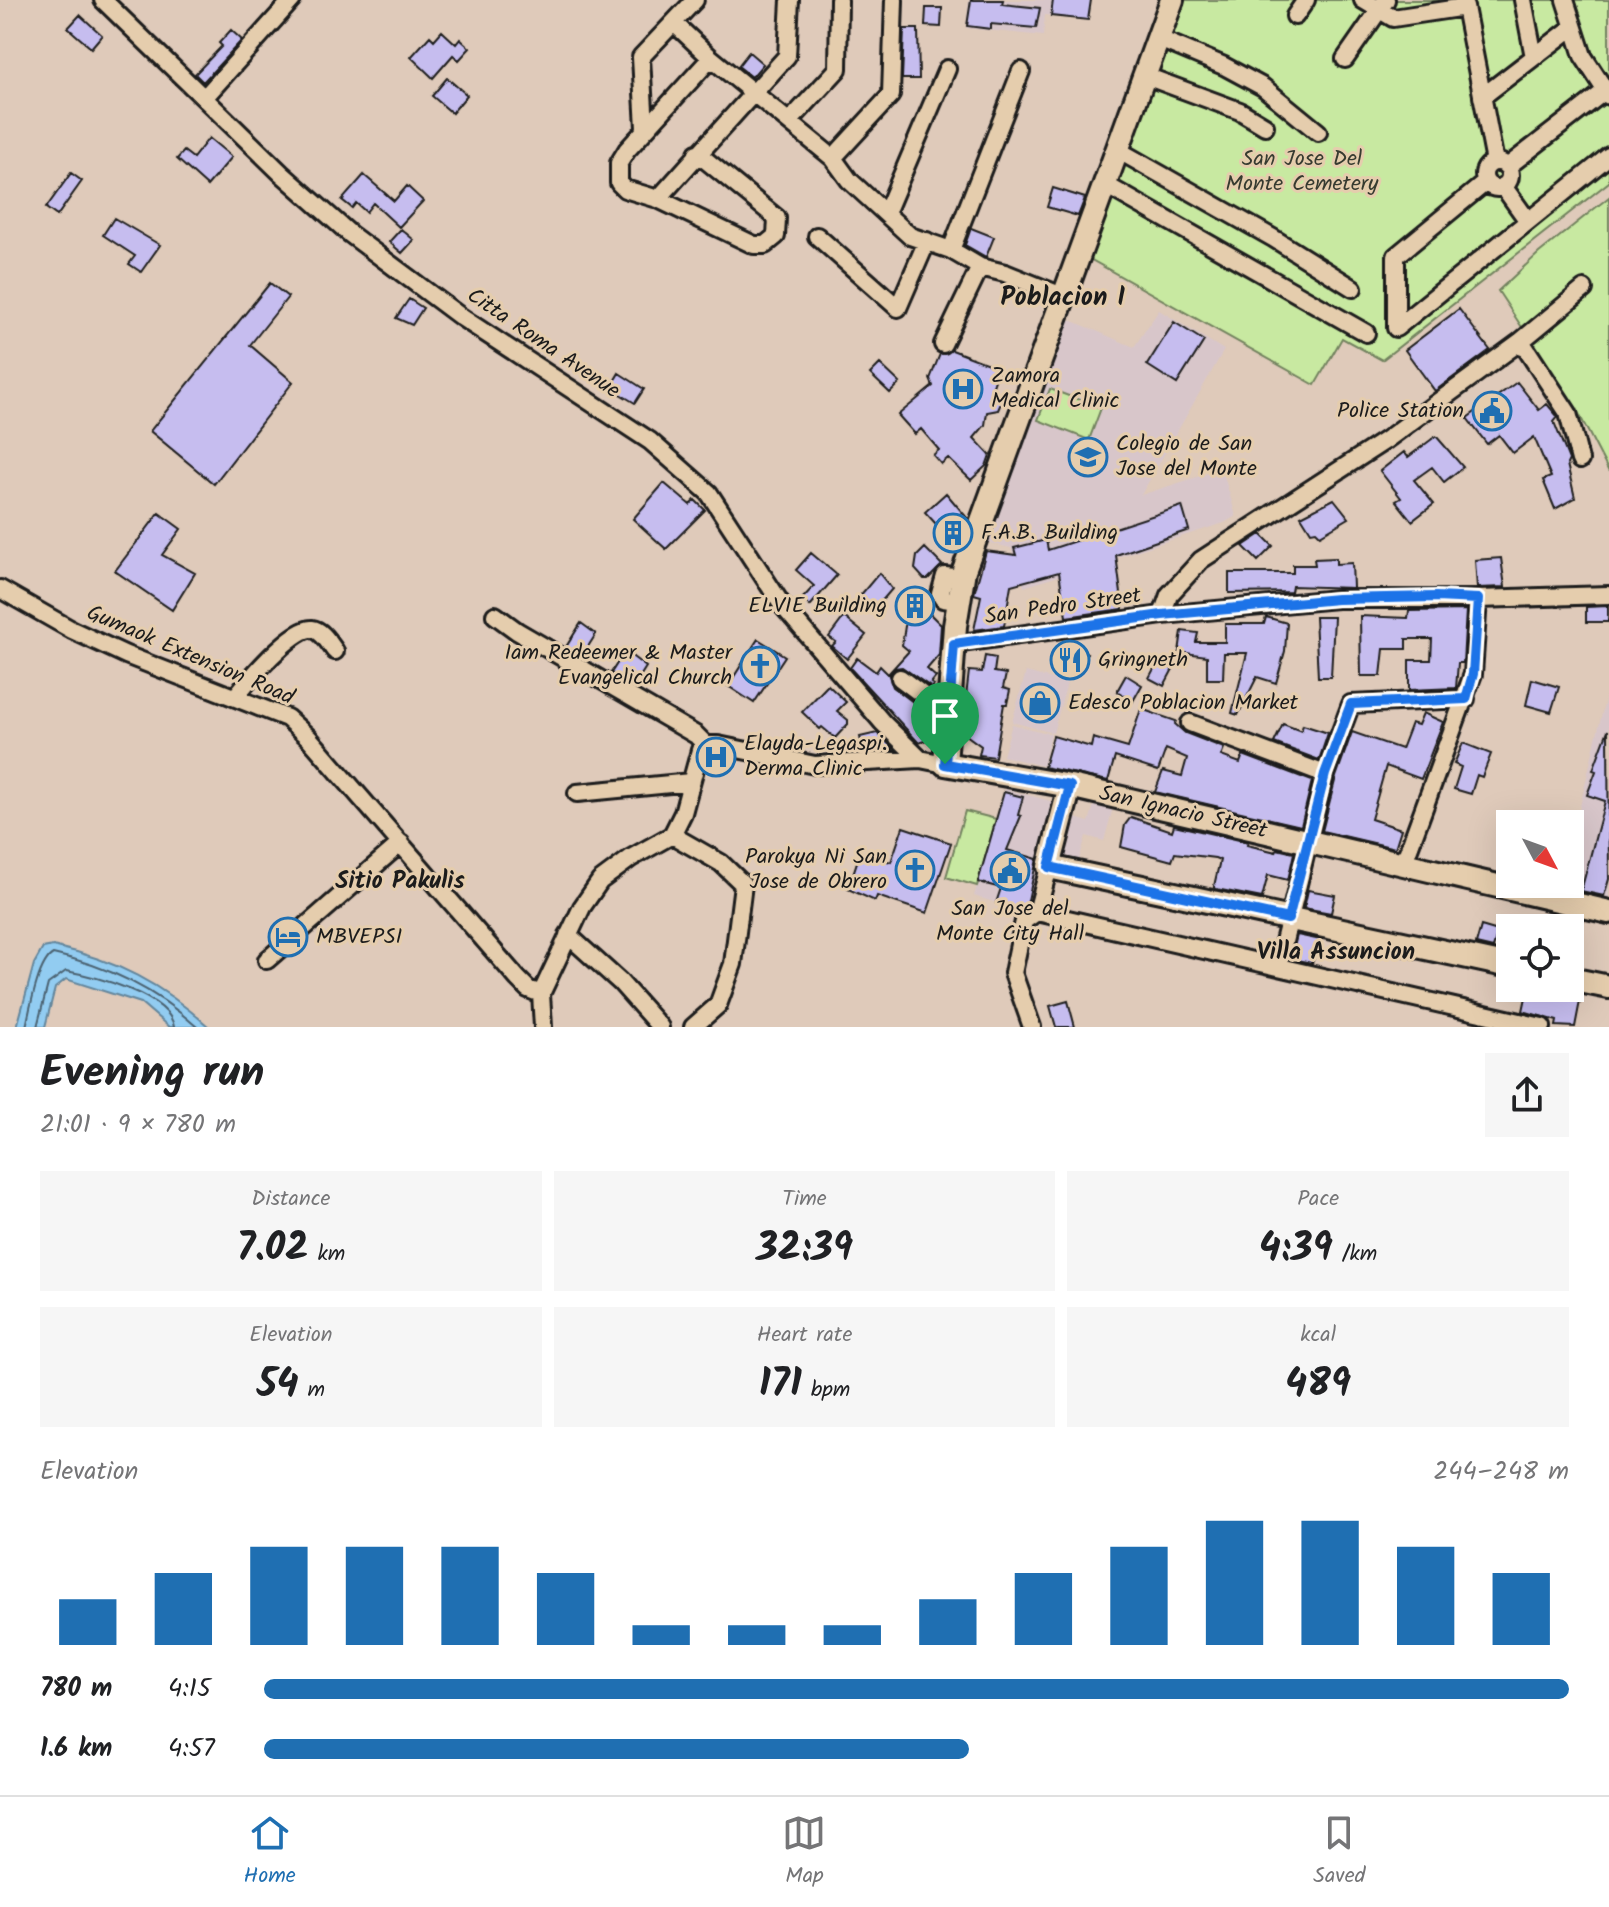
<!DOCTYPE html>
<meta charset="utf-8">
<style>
body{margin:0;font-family:Kalam,sans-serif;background:#f6f6f6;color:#202124;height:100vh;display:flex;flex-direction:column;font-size:30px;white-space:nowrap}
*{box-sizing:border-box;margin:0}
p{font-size:26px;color:#757577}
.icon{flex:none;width:44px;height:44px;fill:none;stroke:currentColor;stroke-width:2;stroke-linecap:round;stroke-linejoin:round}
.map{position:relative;height:1027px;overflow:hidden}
.side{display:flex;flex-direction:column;background:#fff;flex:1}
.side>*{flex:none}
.needle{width:52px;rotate:131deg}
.buttons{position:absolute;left:1496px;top:810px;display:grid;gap:16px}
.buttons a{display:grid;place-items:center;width:88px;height:88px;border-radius:0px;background:#fff;box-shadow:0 8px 32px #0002;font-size:40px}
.pin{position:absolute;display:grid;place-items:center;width:68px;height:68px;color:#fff;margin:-82px -34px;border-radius:50% 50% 50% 0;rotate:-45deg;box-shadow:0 0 8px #0007}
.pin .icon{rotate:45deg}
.round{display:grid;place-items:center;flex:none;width:84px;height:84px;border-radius:0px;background:#f6f6f6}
.headline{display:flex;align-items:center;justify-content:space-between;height:136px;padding:0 40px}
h1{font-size:44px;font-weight:600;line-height:60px}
.figures{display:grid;grid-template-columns:repeat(3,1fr);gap:12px;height:136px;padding:8px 40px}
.figures div{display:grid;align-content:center;border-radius:0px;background:#f6f6f6;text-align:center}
.figures b{font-size:40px;font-weight:600}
.figures small{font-size:22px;font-weight:400}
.figures p{font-size:22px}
.chart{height:224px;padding:16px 40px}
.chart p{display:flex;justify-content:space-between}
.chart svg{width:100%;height:144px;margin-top:8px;stroke:#1f6fb2;stroke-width:6}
ul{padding:0 40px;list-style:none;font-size:26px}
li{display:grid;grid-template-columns:128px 96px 1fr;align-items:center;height:60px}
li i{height:20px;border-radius:10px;background:#1f6fb2}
.tab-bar{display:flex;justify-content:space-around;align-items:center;height:112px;border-top:2px solid #e0e0e0;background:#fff;font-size:22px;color:#757577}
.tab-bar a{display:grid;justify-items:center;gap:4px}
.tab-bar .on{color:#1f6fb2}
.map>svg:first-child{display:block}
.built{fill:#d8c6ca}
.green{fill:#c8e9a1;stroke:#72825e;stroke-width:2}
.water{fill:#92ccf1;stroke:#63869c;stroke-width:2}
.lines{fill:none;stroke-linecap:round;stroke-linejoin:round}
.shore{stroke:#4b6271;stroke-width:2}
.building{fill:#c6bdef;stroke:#1c1c1c;stroke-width:2}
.minor-casing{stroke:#1c1c1c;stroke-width:22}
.major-casing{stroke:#1c1c1c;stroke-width:28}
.minor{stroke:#e5cdad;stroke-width:16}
.major{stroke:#e5cdad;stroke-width:22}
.route-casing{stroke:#fff;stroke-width:16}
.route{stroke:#1a73e8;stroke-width:10}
.labels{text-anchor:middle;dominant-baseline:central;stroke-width:6;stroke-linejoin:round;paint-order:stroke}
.park-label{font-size:22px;fill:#363b30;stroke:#e5cdad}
.street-label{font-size:22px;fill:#1c1c1c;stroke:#e5cdad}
.poi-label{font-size:22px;fill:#1c1c1c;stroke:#e5cdad;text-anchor:start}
.neighbourhood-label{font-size:24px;font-weight:bold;fill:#1c1c1c;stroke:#e5cdad}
.quarter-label{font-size:26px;font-weight:bold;fill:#1c1c1c;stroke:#e5cdad}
</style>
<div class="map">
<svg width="1609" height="1027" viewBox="0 0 1609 1027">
<rect width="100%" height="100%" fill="#dfcaba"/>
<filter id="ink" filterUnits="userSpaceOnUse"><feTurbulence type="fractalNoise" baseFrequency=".0125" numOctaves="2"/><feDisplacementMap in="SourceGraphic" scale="16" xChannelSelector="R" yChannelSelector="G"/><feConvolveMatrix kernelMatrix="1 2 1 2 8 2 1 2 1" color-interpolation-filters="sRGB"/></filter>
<g filter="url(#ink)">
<path class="built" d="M969 0H1091L1088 20 1045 15 1043 36 966 28Z
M1159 310 1224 350 1141 495 1222 469 1236 516 1224 523 1024 587 1011 548 981 541 1066 318 1134 347Z
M1026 672 1067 683 1053 733 1012 722Z
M1609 684V902L1560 891 1561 884H1570V848Z
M1012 724 1051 734 1043 766 1003 756Z
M1005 789 1058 803 1027 912 974 896Z
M1096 798 1114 804 1104 841 1086 836 1079 860 1060 854 1071 817 1089 822Z"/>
<path class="green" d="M1184 0H1609V182L1382 360 1342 338 1315 385 1088 258Z
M1609 197V472L1578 412 1498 291 1539 253Z
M1050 389 1101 408 1089 440 1038 420Z
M965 811 996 819 977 886 946 877Z"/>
<path class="water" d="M53 946C116 960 162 984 209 1027H169L141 1003 66 979 55 988 45 1027H17L34 964 43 948Z"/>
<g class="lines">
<path class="shore" d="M26 1027C30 1009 38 962 53 954 109 966 156 990 197 1027
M37 1027 48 984 66 971C95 976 170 996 174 1027"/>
</g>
<path class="building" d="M971 0H1003L1002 4 1040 8 1036 28 991 24V29L967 26Z
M1053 0H1091L1088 20 1051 16Z
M926 8H942L941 27 925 26Z
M80 15 102 35 91 48 68 28Z
M904 29H918L919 79H902Z
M231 30 242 40 203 82 195 74 222 46 219 43Z
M442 31 456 44 460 39 470 48 459 60 453 55 433 78 411 57 430 36 434 40Z
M749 52 763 64 752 77 738 66Z
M447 78 467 95 452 113 432 96Z
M209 138 232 157 207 186 177 159 184 151 193 158Z
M71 173 82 181 57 216 46 208Z
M364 175 394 201 407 186 423 201 399 227 373 203 366 212 356 203 352 208 342 200Z
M1053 188 1085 198 1078 216 1047 207Z
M114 218 160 245 141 272 129 264 135 256 103 235Z
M971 228 994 237 986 257 965 245Z
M401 229 414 240 402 253 389 242Z
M270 283 288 297 250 345 293 382 214 484 150 431Z
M409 299 423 308 412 325 396 318Z
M1459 309 1490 350 1435 391 1405 350Z
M1174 322 1204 341 1177 384 1147 365Z
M952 350 999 368 991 392 1004 396 998 410 987 412 985 425 974 438 990 455 986 466 971 480 948 458 941 464 933 455 939 450 921 429 915 434 898 415 933 386 930 379 940 354Z
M880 364 900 383 890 393 870 374Z
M619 373 644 389 635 403 610 388Z
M1517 382 1539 410 1547 404 1558 417 1554 422 1569 460 1567 464 1575 498 1555 509 1543 480 1551 477 1534 437 1513 453 1499 435 1487 444 1467 418Z
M1436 436 1463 467 1444 482 1432 467 1414 480 1434 504 1412 521 1396 501 1401 498 1380 471 1404 452 1408 457Z
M664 483 690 505 695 500 705 510 666 549 633 519Z
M946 493 968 519 957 547 925 512Z
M1334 499 1349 518 1320 535 1316 531 1311 532 1301 516Z
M1182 506 1189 530 1116 555 1123 609 1066 617 1059 572 1011 585 1004 626 974 630 981 596 974 594 986 551 1016 555 1014 548 1046 540 1048 550Z
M159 513 181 529 162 555 195 573 172 610 115 571Z
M1261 534 1273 546 1258 561 1243 546Z
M925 548 942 565 928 579H924L915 569 917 556Z
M811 553 837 575 810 606 802 599 814 586 796 570Z
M1336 558V564L1352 563 1353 588 1292 586 1291 592 1229 593V573H1293V565H1315L1314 559Z
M1501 558 1505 587 1477 588 1475 560Z
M879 573 892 589 874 610 859 597Z
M910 594 941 625 939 655 927 669 936 677 931 683 934 685 932 688 902 667 895 668 889 676 893 687 921 708 935 712 934 720 927 730 932 732 929 739 919 743 850 668 857 658 876 672 880 666 888 674 909 651 902 645Z
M1608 606V622H1586V607Z
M1466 610 1463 663H1458L1456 688 1409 690V660H1431L1432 639H1406V649H1384L1381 676H1361L1360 616 1408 618 1409 611Z
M844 617 866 635 847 659 832 646 836 642 829 637Z
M1266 617 1287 623 1285 651 1276 683 1257 677 1238 715 1232 713 1247 653H1224L1223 679H1207V656L1179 652 1182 631 1198 633 1196 642H1225V624H1264Z
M1315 617H1334L1331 677H1318Z
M581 623 596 634 582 656 566 647Z
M758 639 785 656 754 703 728 686Z
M1073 644 1087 653 1072 677 1059 669Z
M625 651 646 667 634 686 611 673Z
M985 656 996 658 994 672 1006 674 1003 688 1010 690 1007 704H1004L995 757 979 755 981 746 962 732 969 671 982 672Z
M1158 661 1173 669 1164 686 1149 678Z
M1126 675 1142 685 1133 701 1117 691Z
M1532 679 1559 687 1551 712 1526 705Z
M828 685 846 702 837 711 848 720V724L835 738 822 727 820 729 802 712Z
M1141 709 1176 721 1175 724 1185 733 1224 748 1221 756 1240 763 1243 755 1312 781 1301 826 1155 792 1163 771 1182 776 1187 758 1166 749 1158 771 1115 757 1108 781 1044 767 1053 736 1091 747 1093 738 1128 748Z
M1423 713 1443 722 1421 779 1386 766 1371 819 1401 829 1395 848 1322 831 1336 777 1352 732 1401 749 1411 723 1418 725Z
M1283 724 1301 731 1303 725 1328 733 1319 760 1274 743Z
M1608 730 1609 879 1604 896 1581 891 1605 801 1587 795 1596 771 1593 770Z
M877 733 894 749 863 751 860 737Z
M1463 743 1491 754 1482 777 1477 775 1471 794 1454 789 1461 767 1454 764Z
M1004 792 1023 797 1018 815 1021 816 1007 850 1037 859 1027 905 1021 910 996 903 1001 888 978 882Z
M1131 817 1172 831 1174 825 1248 842 1247 845 1276 852 1277 849 1294 853 1288 880 1268 875 1262 898 1216 889 1214 886 1220 860 1215 858 1175 853 1172 861 1121 847 1125 825Z
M903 827 951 843 927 913 877 896 875 901 848 889 860 853 891 862Z
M1308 890 1335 895 1331 913 1304 908Z
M1481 926 1498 931 1493 948 1476 944Z
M1297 935 1321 940 1312 963 1291 959Z
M1528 988H1543L1542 993 1580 1001 1575 1027 1556 1026 1557 1021 1523 1011Z
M1068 1001 1075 1027H1056L1050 1006Z"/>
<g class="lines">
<g class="minor-casing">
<path id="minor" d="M103 0 281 173 350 234 461 317 650 441 709 493 782 605 883 723 920 759
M1363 0 1393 18 1465 7 1495 162
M1523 0 1534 57
M1565 0 1583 56 1609 96
M1295 16 1306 0
M674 23 711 58 833 158 849 180 910 236 951 250 980 267 1005 273 1062 296
M1157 38 1224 66 1263 87 1318 132
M1345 59 1386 0
M1143 75 1240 111 1265 126
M205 97 292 0
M1482 97 1573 27
M789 122 838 69 839 0
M645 128 641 57 695 0
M1116 149 1273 238 1353 288
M697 153 777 218 776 236 765 245H754L658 199 625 189 619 183V163L627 150 711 58
M833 158 891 95 894 0
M1484 175a13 13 0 1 1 26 0a13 13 0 1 1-26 0Z
M1507 167 1605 91
M1486 182 1396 256V328L1609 156
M1104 184 1366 333
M1503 186 1528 221
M658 199 787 56 790 0
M886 213 947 69
M817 236 898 308 927 241
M951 250 1021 71
M1521 341 1568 413 1580 460
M943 344 980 267
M0 589 72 630 126 655 287 718 309 738 518 979 528 989 541 994
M958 601 943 599 940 594 945 576 963 578
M495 615 517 631 696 735 706 745
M1162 615 1169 595 1201 560 1386 440 1521 341 1584 289
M954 644 1162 615 1337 599H1478L1609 595
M900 678 928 699 947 704
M235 697C247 682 293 627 312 629 322 630 329 643 335 651
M1190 723 1325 774
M706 745H718L815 765 920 759 945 764
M577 793 691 782
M672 835 721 863 743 884 733 964 718 1005 693 1027
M1403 865 1473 674 1478 599
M1037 912 1542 1027
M1037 912 1049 867
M568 935 620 982 660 1027
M267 960 401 843
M1278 966 1325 774 1351 704 1466 699
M543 1027 541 994 582 907 600 881 631 858 672 835 683 813 700 750 706 745
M1032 1027 1013 973 1024 921 1037 912"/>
</g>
<g class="major-casing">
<path id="major" d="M1172 0 964 570 955 626 945 764 1070 786 1609 912
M1070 786 1049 867 1510 966
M1570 979 1609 987"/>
</g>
<use href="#minor" class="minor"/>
<use href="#major" class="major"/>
</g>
</g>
<g class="lines" filter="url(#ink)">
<g class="route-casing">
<path id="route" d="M1436 597 1478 599 1473 674 1466 699 1351 704 1325 774 1288 919 1049 867 1070 786 945 764 954 644 1162 615 1337 599Z"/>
</g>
<use href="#route" class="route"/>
</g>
<defs>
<g id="hospital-ring" transform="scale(2)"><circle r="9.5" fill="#e5cdad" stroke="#1f6fb2" stroke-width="1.5"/><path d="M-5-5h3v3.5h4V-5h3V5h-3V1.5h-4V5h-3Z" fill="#1f6fb2"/></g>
<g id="civic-ring" transform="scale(2)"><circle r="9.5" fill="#e5cdad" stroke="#1f6fb2" stroke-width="1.5"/><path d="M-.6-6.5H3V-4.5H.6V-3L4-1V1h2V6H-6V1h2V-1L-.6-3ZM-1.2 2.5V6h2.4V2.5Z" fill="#1f6fb2"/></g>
<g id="school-ring" transform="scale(2)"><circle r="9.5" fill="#e5cdad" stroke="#1f6fb2" stroke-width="1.5"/><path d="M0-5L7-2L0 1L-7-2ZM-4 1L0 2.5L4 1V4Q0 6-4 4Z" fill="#1f6fb2"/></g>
<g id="building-ring" transform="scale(2)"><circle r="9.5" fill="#e5cdad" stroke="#1f6fb2" stroke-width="1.5"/><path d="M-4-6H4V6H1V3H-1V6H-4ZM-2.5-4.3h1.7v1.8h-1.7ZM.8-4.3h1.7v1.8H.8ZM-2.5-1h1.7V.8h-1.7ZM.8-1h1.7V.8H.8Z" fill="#1f6fb2"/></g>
<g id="restaurant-ring" transform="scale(2)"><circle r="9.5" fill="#e5cdad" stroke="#1f6fb2" stroke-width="1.5"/><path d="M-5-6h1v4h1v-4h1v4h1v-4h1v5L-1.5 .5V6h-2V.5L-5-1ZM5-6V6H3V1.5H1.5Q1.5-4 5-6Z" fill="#1f6fb2"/></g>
<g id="church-ring" transform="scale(2)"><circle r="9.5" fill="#e5cdad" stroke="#1f6fb2" stroke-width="1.5"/><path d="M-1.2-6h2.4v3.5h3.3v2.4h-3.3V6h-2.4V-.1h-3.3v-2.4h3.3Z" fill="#1f6fb2"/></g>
<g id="shop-ring" transform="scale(2)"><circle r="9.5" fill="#e5cdad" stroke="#1f6fb2" stroke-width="1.5"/><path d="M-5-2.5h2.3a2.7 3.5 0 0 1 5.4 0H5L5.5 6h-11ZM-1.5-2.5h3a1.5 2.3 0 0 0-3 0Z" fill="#1f6fb2"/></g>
<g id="hotel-ring" transform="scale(2)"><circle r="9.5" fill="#e5cdad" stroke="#1f6fb2" stroke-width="1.5"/><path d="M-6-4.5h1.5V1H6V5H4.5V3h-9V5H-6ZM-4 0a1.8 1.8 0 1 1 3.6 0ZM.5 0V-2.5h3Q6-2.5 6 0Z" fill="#1f6fb2"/></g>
</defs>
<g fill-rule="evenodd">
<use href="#hospital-ring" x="963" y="389"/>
<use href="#civic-ring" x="1492" y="411"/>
<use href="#school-ring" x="1088" y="457"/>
<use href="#building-ring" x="953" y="533"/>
<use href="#building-ring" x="915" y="606"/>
<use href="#restaurant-ring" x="1070" y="660"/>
<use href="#church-ring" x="760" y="666"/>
<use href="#shop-ring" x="1040" y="703"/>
<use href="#hospital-ring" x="716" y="757"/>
<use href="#church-ring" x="915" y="870"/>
<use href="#civic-ring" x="1010" y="871"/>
<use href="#hotel-ring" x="288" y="937"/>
</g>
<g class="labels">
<g class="park-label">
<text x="1302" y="159">San Jose Del<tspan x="1302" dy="25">Monte Cemetery</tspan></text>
</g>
<g class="street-label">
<text transform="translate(543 344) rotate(34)">Citta Roma Avenue</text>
<text transform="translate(1063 607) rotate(-8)">San Pedro Street</text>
<text transform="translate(190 656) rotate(23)">Gumaok Extension Road</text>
<text transform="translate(1183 813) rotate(13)">San Ignacio Street</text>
</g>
<g class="poi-label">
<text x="991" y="376">Zamora<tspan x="991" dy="25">Medical Clinic</tspan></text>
<text x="1464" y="411" text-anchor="end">Police Station</text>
<text x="1116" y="444">Colegio de San<tspan x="1116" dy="25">Jose del Monte</tspan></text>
<text x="981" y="533">F.A.B. Building</text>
<text x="887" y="606" text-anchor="end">ELVIE Building</text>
<text x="732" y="653" text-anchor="end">Iam Redeemer &amp; Master<tspan x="732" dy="25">Evangelical Church</tspan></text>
<text x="1098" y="660">Gringneth</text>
<text x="1068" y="703">Edesco Poblacion Market</text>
<text x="744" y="744">Elayda-Legaspi.<tspan x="744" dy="25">Derma Clinic</tspan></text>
<text x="887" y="857" text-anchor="end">Parokya Ni San<tspan x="887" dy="25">Jose de Obrero</tspan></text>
<text x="1010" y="909" text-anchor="middle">San Jose del<tspan x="1010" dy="25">Monte City Hall</tspan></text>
<text x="316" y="937">MBVEPSI</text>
</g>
<g class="neighbourhood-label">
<text x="400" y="881">Sitio Pakulis</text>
<text x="1336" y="952">Villa Assuncion</text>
</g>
<g class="quarter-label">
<text x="1063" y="298">Poblacion I</text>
</g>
</g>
</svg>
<div class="buttons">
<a><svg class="needle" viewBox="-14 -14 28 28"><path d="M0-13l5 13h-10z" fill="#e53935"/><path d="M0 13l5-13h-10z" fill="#757577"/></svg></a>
<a><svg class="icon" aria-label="locate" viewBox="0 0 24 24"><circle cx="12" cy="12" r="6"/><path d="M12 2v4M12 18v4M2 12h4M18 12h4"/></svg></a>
</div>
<div class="pin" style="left:945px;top:764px;background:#1e9e55"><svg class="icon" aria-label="arrive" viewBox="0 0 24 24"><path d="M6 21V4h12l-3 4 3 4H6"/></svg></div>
</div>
<section class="side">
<div class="headline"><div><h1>Evening run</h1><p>21:01 · 9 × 780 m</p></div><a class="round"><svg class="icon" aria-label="share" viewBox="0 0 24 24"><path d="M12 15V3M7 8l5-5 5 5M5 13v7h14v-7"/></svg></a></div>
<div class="figures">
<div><p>Distance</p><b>7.02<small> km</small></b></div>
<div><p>Time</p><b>32:39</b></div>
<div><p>Pace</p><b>4:39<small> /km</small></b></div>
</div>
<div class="figures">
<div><p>Elevation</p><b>54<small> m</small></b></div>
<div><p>Heart rate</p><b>171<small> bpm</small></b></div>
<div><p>kcal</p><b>489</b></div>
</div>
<div class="chart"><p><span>Elevation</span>244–248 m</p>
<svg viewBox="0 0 160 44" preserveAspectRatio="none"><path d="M5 44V30M15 44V22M25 44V14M35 44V14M45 44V14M55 44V22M65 44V38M75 44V38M85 44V38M95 44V30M105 44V22M115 44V14M125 44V6M135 44V6M145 44V14M155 44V22"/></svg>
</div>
<ul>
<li><b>780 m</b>4:15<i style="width:100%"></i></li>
<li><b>1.6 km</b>4:57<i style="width:54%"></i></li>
</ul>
</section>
<nav class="tab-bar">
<a class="on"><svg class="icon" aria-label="home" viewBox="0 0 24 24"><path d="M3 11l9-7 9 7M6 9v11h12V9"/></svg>Home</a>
<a><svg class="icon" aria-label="map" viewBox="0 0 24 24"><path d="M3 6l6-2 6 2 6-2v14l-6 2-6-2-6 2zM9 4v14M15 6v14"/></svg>Map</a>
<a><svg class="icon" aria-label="saved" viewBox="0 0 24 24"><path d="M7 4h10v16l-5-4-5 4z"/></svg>Saved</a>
</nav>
